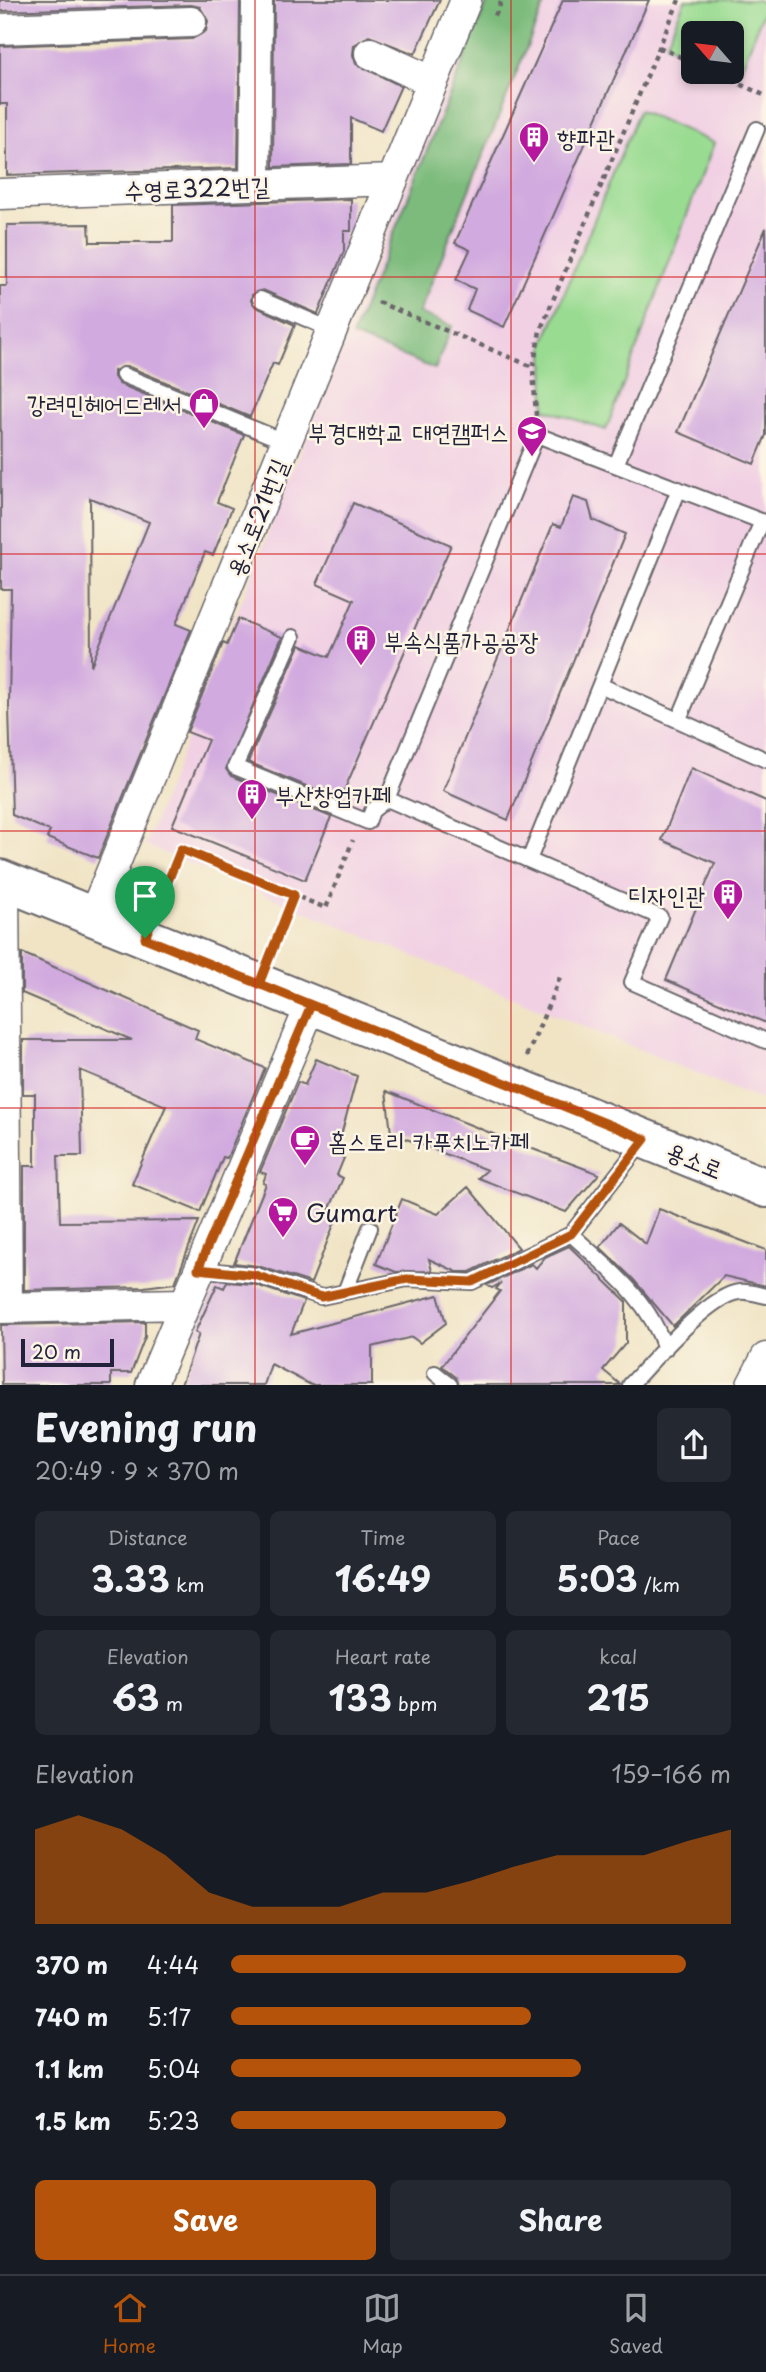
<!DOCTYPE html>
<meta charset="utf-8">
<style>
body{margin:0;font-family:"Playpen Sans","Poor Story",sans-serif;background:#242831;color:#f1f3f6;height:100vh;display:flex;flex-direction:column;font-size:26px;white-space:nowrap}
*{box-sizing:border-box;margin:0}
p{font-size:23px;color:#9ea1a6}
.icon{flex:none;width:38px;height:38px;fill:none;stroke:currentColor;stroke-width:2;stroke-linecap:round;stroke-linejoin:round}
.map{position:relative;height:1385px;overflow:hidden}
.sheet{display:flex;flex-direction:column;background:#171b24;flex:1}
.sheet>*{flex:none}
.needle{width:46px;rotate:298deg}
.tools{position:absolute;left:681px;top:21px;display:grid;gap:14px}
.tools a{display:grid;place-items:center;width:63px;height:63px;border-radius:10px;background:#171b24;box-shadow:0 4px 10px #0003;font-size:35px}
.scale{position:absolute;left:21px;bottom:18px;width:93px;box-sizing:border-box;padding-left:7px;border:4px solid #22223b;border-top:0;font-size:19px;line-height:24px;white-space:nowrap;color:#22223b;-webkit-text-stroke:5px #fcf5e5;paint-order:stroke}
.pin{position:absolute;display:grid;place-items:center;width:60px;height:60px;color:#fff;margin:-72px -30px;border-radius:50% 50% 50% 0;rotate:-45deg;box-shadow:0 0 7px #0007}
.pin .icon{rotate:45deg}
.round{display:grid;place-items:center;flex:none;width:74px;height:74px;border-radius:10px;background:#242831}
.head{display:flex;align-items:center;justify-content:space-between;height:119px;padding:0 35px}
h1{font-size:38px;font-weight:700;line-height:52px}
.figures{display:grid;grid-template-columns:repeat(3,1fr);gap:10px;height:119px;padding:7px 35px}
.figures div{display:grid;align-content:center;border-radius:10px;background:#242831;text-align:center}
.figures b{font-size:35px;font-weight:700}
.figures small{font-size:19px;font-weight:400}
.figures p{font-size:19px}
.chart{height:196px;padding:14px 35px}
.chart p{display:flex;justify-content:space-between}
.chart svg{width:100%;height:126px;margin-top:7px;fill:#b45309;opacity:.7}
.action{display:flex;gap:14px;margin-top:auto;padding:14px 35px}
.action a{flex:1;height:80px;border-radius:10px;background:#b45309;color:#fff;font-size:28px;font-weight:700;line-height:80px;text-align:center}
.action a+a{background:#242831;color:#f1f3f6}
ul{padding:0 35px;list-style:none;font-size:23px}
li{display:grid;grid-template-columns:112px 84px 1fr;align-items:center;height:52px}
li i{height:18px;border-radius:9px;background:#b45309}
.menu{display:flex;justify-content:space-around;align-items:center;height:98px;border-top:2px solid #363941;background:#171b24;font-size:19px;color:#9ea1a6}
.menu a{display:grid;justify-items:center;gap:4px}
.menu .selected{color:#b45309}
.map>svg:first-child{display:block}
.built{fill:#f1d0e4;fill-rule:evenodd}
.green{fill:#9adb92;stroke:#5e7e66;stroke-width:2}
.forest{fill:#7bbb7c;stroke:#4e6e5c;stroke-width:2}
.building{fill:#d1aadf;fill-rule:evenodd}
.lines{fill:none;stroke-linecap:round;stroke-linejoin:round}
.service-casing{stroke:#6a666b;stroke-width:18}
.minor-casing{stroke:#6a666b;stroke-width:33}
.secondary-casing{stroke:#6a666b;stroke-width:42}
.path{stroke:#6a666b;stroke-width:4.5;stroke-dasharray:5 5;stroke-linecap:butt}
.service{stroke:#fff;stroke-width:14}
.minor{stroke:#fff;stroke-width:30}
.secondary{stroke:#fff;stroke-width:38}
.route-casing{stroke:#fff;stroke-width:14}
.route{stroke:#b45309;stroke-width:9}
.grid{fill:none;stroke:#d62828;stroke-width:2;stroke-opacity:0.55}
.labels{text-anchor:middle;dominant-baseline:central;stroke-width:5;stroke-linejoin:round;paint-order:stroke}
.poi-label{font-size:24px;fill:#22223b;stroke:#fcf5e5;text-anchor:start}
.street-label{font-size:24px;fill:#22223b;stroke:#fcf5e5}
</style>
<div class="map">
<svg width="766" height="1385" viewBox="0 0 766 1385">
<rect width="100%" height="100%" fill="#fcf5e5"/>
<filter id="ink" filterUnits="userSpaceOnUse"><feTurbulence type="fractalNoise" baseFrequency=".0143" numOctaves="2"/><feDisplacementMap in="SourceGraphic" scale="14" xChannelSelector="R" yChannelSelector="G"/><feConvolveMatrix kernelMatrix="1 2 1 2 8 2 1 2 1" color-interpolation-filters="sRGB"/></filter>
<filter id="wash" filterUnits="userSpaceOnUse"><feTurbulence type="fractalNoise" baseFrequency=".00686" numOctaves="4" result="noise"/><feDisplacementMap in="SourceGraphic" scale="28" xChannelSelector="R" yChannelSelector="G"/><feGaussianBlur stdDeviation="1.57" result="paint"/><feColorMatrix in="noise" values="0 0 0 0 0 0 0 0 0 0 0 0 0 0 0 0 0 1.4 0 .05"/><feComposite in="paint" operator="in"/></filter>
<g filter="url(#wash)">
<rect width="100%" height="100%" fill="#f0e4c5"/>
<path class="built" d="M480 0H766V1102L145 845ZM693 33H732V72H693Z"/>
<path class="green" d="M685 0H757L766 4 739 75 731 72 732 33H693V56L666 44Z
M639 110 714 143 606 430 545 409 544 343Z"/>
<path class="forest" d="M488 0H546L419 313 452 326 435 369 352 336Z"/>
<g id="blocks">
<path class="building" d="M0 0H240L238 168 7 175V104H0V46L192 39 206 31 208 21 200 7 191 5 0 11Z
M274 0H440L415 54 369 36 354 45 353 55 356 64 401 86 381 131 351 118V164L273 167Z
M563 0H649L504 327 467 310 475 289 456 280 470 250 455 243Z
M351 199V231H344V251L318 314 263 290 252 295 251 301 256 307 295 325 278 365 273 363 250 417 127 366 114 371V377L119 384 244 435 217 502 232 508 213 555 205 552 176 624 191 630 98 858 47 838 50 831 12 815 9 707 11 589H1V520L0 286H7V225L89 224 90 242H173V205ZM90 498 149 522 91 666Z
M766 228V435L754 464 678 432Z
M573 497 588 502 593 520 625 534 508 820 443 791 553 524 561 527Z
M353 503 451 545 340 800 248 762 300 645 329 657 354 600 317 584Z
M238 619 282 637 226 769 231 776 331 817 305 880 172 826 208 740 187 732 223 643 227 645Z
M691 768 766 801V1023L666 980 715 863 662 840Z
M22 953 198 1030 195 1039 265 1068 227 1158 223 1157 200 1212 132 1184 166 1106 80 1070 82 1156H58L60 1222 199 1221 175 1283 144 1287 24 1290V1166H35V1094H23V1040H132L22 993Z
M316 1059 357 1076 336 1154 344 1158 337 1175 343 1178 327 1215 336 1219 311 1283 258 1266 234 1263 266 1184 263 1183 266 1174 260 1172 298 1082 305 1085Z
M386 1091 493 1134 599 1174 566 1212 478 1178 487 1170 391 1133Z
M468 1187 519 1248 470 1272H457L429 1259 432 1271 396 1272 376 1264 402 1199 438 1214Z
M659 1209 766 1250V1286L724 1276 673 1326 633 1279 600 1247 619 1223 646 1244Z
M569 1246 626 1301V1343L603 1370 621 1385H459L456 1377 442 1366 500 1291 496 1289 501 1283 492 1288 487 1285 532 1264 536 1268 545 1257Z
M227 1282 253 1284 304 1301 291 1334 438 1295 446 1323 420 1343 412 1337 372 1347V1385H311L271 1364 264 1385H181L199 1334 195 1332 217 1285 224 1288Z
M145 1322V1337L131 1373H111V1385H2L1 1325Z"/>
</g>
</g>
<g filter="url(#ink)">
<use href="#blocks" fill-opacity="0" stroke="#6a666b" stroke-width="2"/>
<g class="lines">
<g class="service-casing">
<path id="service" d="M260 299 332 330
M123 375 286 442
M616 465 757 129
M766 523 537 435 387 799 660 917 632 982 766 1041
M293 637 235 767 368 822 372 811 387 799
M600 685 766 760
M679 719 762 521
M529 860 679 489
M571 1234C608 1268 650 1300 665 1349
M198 1269 255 1275 321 1297 407 1279 472 1282 571 1234 644 1140
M345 1292 370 1228
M435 1373 450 1385
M630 1385C651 1363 709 1295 739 1292 748 1291 757 1294 766 1296"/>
</g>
<g class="minor-casing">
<path id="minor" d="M0 29 191 22
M370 53 433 82
M255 185 257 0
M0 194 393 180
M4 881 7 1308
M93 917 466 0
M0 1308 183 1304
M151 1385 311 1005
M752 1385 766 1358"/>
</g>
<g class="secondary-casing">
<path id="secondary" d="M0 879 766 1188"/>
</g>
<path class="path" d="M495 16 502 0
M659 47 693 63
M713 72 766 96
M378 302 533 367
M536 416 533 367 540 331 679 0
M157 908 181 850 326 908 353 840
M271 954 294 895
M527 1056 561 975"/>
<use href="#service" class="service"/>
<use href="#minor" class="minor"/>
<use href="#secondary" class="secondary"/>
</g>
</g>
<g class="lines" filter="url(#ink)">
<g class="route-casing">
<path id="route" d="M145 938C311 1005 478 1072 645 1139L571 1234 472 1282 407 1279 321 1297 255 1275 198 1269 311 1005 259 984 294 895 181 849 145 938"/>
</g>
<use href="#route" class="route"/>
</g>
<path class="grid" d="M255 0V1385M511 0V1385M0 277H766M0 554H766M0 831H766M0 1108H766"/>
<defs>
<g id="building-pin" transform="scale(1.575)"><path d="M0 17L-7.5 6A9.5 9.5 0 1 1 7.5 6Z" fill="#b5179e" stroke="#fcf5e5"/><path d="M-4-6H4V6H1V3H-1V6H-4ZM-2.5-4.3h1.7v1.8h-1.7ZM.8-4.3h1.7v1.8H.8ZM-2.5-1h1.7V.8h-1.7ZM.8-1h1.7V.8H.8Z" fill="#fff"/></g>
<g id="shop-pin" transform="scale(1.575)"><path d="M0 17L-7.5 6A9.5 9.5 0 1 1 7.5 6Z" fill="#b5179e" stroke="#fcf5e5"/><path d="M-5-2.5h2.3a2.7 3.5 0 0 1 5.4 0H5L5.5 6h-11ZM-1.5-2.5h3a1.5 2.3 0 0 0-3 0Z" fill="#fff"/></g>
<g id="university-pin" transform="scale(1.575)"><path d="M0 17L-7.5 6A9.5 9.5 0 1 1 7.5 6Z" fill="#b5179e" stroke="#fcf5e5"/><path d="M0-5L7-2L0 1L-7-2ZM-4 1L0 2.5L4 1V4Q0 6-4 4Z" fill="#fff"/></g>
<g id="cafe-pin" transform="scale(1.575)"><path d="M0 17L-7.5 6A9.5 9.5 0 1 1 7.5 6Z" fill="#b5179e" stroke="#fcf5e5"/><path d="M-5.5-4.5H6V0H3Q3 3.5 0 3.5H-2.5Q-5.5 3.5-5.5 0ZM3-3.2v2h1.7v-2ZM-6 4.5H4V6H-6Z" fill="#fff"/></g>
<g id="supermarket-pin" transform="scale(1.575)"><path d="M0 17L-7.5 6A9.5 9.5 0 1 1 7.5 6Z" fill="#b5179e" stroke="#fcf5e5"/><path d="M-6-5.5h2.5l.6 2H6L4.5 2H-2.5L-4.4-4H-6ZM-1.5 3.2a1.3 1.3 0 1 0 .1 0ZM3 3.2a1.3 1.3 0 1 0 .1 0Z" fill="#fff"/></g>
</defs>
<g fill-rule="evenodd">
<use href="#building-pin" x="534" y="137"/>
<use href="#shop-pin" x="204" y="403"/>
<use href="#university-pin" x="532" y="431"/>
<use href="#building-pin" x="361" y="640"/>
<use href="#building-pin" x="252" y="794"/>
<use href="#building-pin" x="728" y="894"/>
<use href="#cafe-pin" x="305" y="1140"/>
<use href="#supermarket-pin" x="283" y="1212"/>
</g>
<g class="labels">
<g class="poi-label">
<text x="557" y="137">향파관</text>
<text x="181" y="403" text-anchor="end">강려민헤어드레서</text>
<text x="509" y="431" text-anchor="end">부경대학교 대연캠퍼스</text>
<text x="384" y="640">부속식품가공공장</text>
<text x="275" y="794">부산창업카페</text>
<text x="705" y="894" text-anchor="end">디자인관</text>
<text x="328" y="1140">홈스토리 카푸치노카페</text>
<text x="306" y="1212">Gumart</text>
</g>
<g class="street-label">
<text transform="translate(197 187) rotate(-2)">수영로322번길</text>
<text transform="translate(256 517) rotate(-68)">용소로21번길</text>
<text transform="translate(695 1159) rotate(22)">용소로</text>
</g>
</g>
</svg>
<div class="tools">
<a><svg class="needle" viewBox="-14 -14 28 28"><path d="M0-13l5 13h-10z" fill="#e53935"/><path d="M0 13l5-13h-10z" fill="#9ea1a6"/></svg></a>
</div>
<div class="scale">20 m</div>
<div class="pin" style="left:145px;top:938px;background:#1e9e55"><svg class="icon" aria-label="arrive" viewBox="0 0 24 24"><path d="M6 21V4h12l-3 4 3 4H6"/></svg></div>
</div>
<section class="sheet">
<div class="head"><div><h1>Evening run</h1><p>20:49 · 9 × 370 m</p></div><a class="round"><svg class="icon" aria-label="share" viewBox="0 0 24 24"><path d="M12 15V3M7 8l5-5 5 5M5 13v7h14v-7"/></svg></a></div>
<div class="figures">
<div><p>Distance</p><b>3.33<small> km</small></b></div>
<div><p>Time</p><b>16:49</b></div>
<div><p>Pace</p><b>5:03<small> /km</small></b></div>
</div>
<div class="figures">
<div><p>Elevation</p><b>63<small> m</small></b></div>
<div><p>Heart rate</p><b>133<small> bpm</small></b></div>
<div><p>kcal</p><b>215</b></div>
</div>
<div class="chart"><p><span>Elevation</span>159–166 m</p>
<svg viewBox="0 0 160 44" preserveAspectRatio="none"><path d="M0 44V11L10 6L20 11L30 20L40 33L50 38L60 38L70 38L80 33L90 33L100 29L110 24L120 20L130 20L140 20L150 15L160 11V44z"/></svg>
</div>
<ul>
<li><b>370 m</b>4:44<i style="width:91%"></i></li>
<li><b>740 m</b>5:17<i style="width:60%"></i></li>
<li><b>1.1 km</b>5:04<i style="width:70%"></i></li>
<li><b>1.5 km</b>5:23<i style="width:55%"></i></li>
</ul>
<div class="action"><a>Save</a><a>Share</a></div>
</section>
<nav class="menu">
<a class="selected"><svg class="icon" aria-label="home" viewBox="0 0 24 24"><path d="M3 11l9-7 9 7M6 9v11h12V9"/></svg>Home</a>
<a><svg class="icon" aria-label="map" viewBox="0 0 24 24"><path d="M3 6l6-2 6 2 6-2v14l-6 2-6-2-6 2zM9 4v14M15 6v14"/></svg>Map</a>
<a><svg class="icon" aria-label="saved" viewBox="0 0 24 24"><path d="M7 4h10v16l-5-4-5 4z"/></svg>Saved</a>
</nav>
